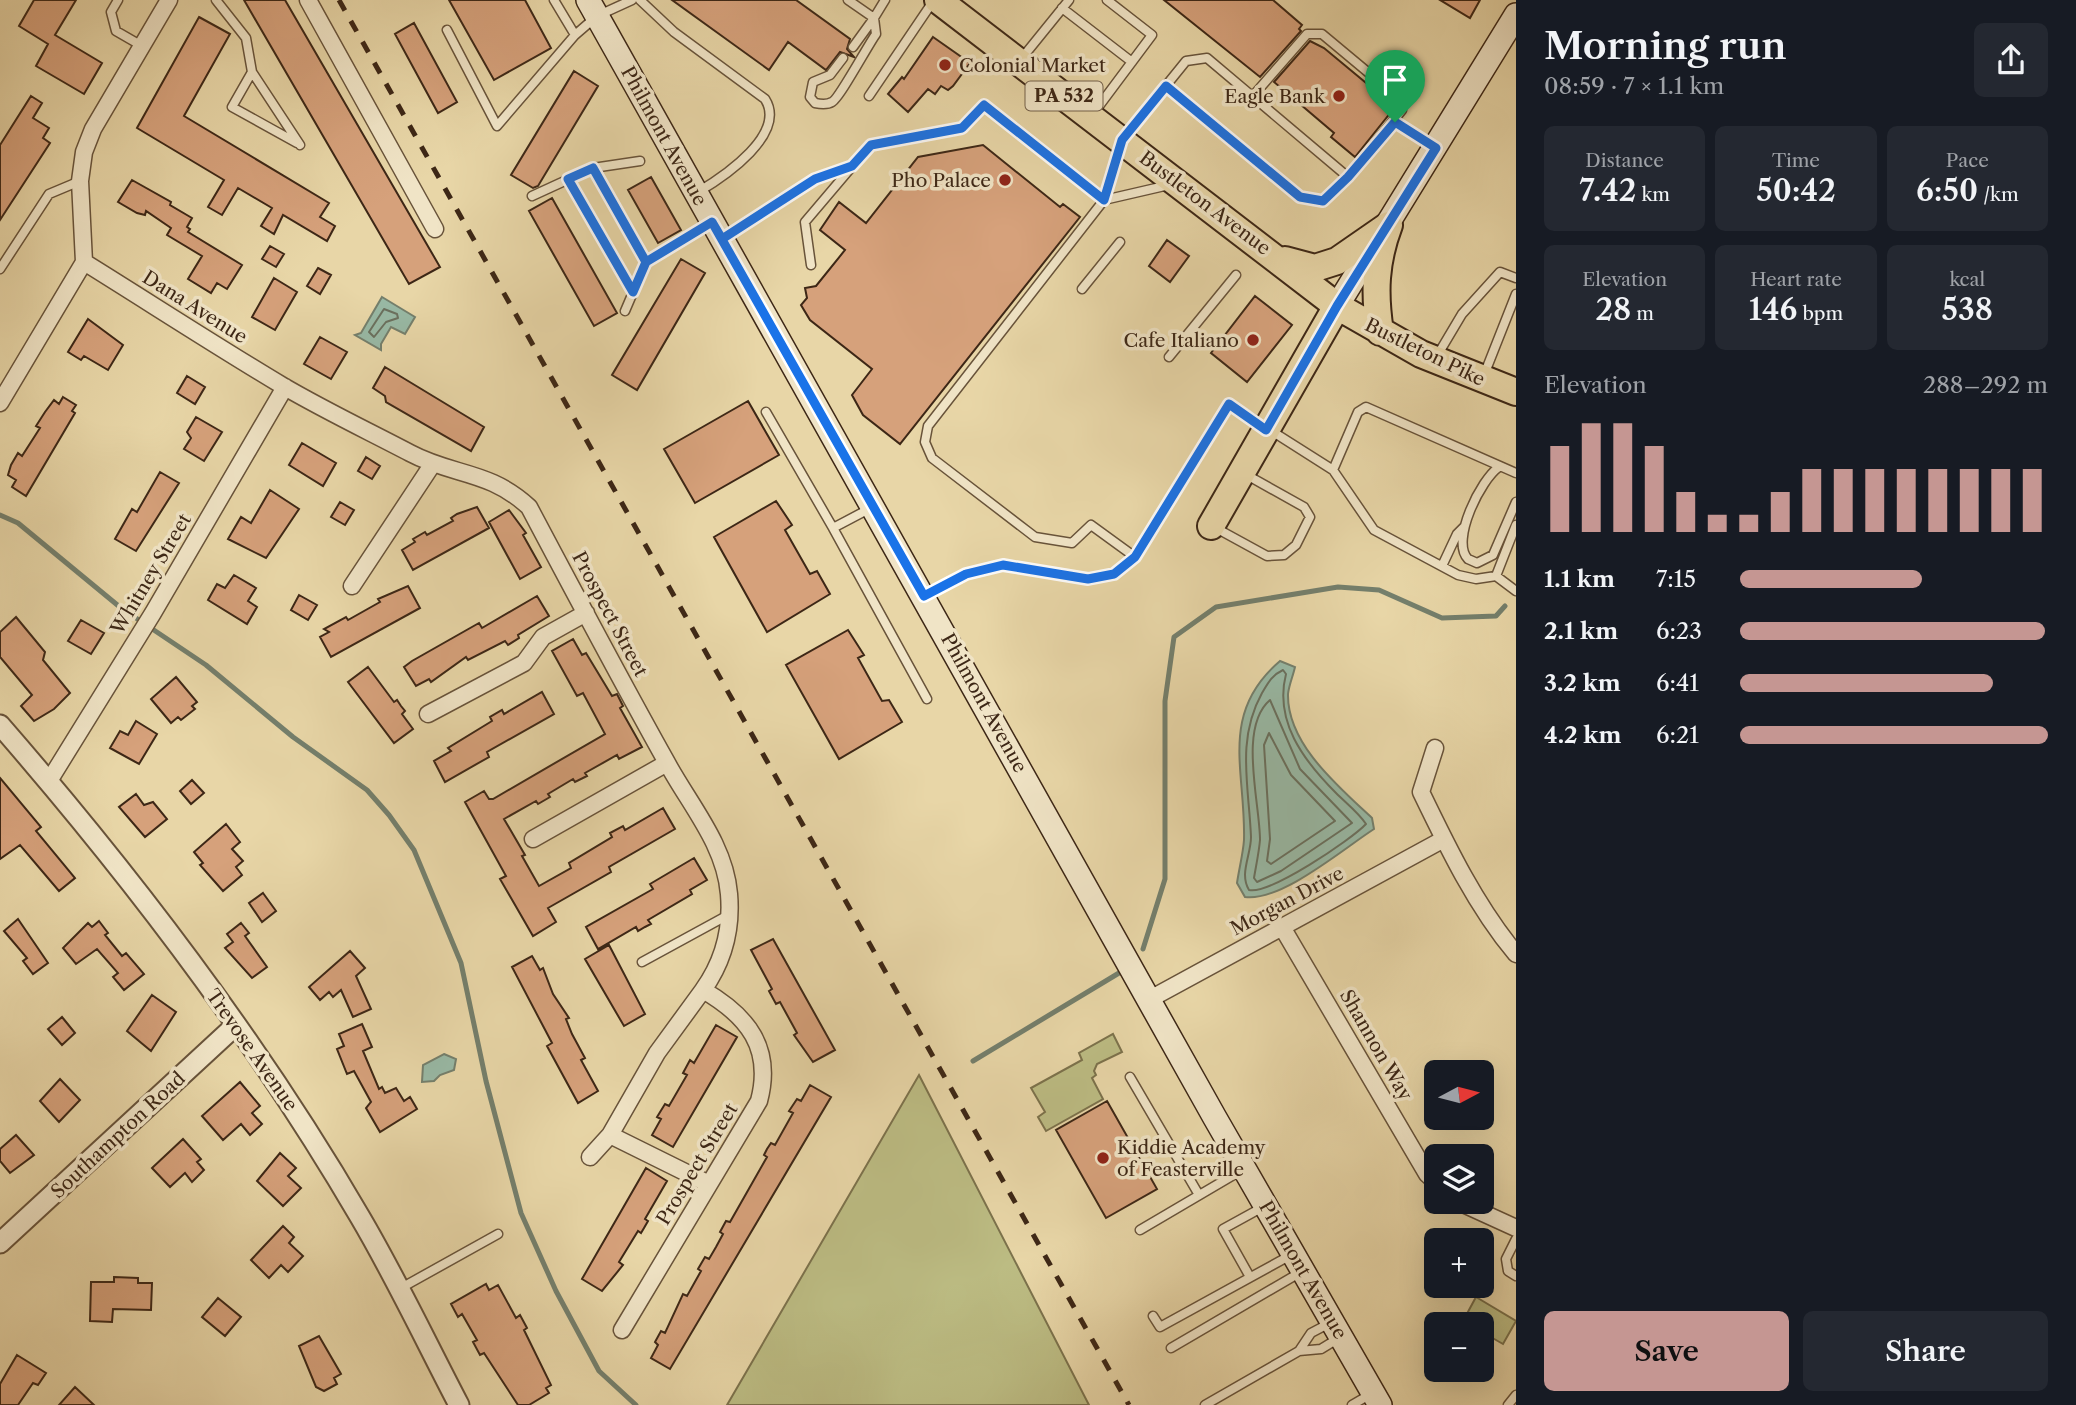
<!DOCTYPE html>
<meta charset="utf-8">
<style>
body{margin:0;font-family:"Libre Caslon Text",serif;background:#242831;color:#f1f3f6;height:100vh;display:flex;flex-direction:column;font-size:26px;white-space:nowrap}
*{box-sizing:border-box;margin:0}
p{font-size:23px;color:#9ea1a6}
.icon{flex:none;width:38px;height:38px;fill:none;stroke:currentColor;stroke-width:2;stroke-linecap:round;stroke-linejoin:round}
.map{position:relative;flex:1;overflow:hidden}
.side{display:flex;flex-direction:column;background:#171b24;width:560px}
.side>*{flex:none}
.needle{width:46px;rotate:83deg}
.tools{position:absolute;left:1424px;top:1060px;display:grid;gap:14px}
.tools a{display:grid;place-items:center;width:70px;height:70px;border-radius:10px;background:#171b24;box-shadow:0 7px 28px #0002;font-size:35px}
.pin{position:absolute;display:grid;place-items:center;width:60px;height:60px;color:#fff;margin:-72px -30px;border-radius:50% 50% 50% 0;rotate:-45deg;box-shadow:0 0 7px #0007}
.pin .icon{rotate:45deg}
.round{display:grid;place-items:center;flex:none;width:74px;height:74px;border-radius:10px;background:#242831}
.summary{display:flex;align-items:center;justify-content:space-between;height:119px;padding:0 28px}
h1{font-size:38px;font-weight:600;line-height:52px}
.stats{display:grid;grid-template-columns:repeat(3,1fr);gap:10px;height:119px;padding:7px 28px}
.stats div{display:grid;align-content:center;border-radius:10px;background:#242831;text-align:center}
.stats b{font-size:30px;font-weight:600}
.stats small{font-size:19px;font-weight:400}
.stats p{font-size:19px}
.chart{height:196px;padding:14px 28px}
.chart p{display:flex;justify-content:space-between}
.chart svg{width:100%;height:126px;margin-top:7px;stroke:#c59692;stroke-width:6}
.cta{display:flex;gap:14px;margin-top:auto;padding:14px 28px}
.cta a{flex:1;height:80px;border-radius:10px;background:#c59692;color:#111;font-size:28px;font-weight:600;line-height:80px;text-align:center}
.cta a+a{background:#242831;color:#f1f3f6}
ul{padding:0 28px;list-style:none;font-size:23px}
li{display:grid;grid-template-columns:112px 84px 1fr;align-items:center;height:52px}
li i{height:18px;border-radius:9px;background:#c59692}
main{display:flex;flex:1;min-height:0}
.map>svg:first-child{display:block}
.green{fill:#bcbc83;stroke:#7c724c;stroke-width:2}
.water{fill:#98b9a5;stroke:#747f6c;stroke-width:2}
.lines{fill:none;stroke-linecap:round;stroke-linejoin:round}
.shore{stroke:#6a705e;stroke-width:2}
.stream{stroke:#747f6c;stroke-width:5}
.building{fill:#d6a17b;stroke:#3d2716;stroke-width:2}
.service-casing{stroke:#68533a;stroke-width:11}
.minor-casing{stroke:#68533a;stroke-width:19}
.tertiary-casing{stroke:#68533a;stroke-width:23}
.secondary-casing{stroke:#3d2716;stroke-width:26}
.primary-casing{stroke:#3d2716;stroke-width:30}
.service{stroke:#f0e4c6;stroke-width:8}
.minor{stroke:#f0e4c6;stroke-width:16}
.tertiary{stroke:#f0e4c6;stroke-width:19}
.secondary{stroke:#f0e4c6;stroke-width:23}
.primary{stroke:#e8d6a7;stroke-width:26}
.rail{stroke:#3d2716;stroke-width:5;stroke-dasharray:12 12;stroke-linecap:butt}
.route-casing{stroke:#fff;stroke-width:14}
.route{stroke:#1a73e8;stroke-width:9}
.poi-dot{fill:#8f2418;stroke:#f0e4c6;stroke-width:2.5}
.labels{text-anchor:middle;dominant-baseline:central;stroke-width:7;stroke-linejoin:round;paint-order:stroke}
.shield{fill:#f0e4c6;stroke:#73604b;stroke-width:2}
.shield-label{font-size:18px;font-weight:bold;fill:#3d2716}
.poi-label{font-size:19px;fill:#3d2716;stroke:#f0e4c6;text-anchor:end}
.street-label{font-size:19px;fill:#3d2716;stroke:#f0e4c6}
</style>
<main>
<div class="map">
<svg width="1516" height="1405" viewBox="0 0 1516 1405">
<rect width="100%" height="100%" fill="#e8d6a7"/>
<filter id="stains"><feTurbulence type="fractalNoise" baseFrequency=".00286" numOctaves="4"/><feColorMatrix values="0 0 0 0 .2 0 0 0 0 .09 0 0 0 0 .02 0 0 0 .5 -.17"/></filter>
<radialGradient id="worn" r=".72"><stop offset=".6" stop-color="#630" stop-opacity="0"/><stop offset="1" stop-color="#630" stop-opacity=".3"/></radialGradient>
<path class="green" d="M1113 1034 1122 1052 1097 1064 1094 1071 1096 1075 1092 1078 1103 1099 1046 1131 1038 1117 1045 1112 1031 1088 1082 1060 1079 1053Z
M919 1075 1089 1405H727Z
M1476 1297 1516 1321 1503 1344 1482 1332V1325H1470L1463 1321Z"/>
<path class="water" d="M382 297 415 317 405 334 391 327 381 344V350L355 335 361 333Z
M1280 661 1295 667C1293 676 1289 685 1288 694 1287 744 1339 787 1372 818L1374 829C1343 849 1281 902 1245 897L1237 883C1239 869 1243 854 1244 840 1246 771 1218 714 1280 661Z
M444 1054 456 1059 454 1070 440 1075 434 1081 422 1082 423 1065Z"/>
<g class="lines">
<path class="shore" d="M384 309 397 314 398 318 386 322 374 337 369 332Z
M1283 670 1286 674C1274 721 1303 760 1336 793 1346 803 1359 813 1366 824 1351 840 1269 895 1249 890 1239 874 1251 855 1251 837 1249 786 1236 740 1262 693 1268 683 1272 675 1283 670Z
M1270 700 1300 769 1352 823 1281 871 1257 882 1254 878C1256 866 1259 852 1260 840 1260 803 1238 727 1270 700Z
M1269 733 1291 775 1335 821 1271 864 1267 861 1270 839 1264 745Z"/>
<path class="stream" d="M0 515 18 523 121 608 206 665 293 737 367 790 389 815 414 850 461 963 486 1081 521 1213 556 1291 599 1371 636 1405
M1143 949 1165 879V701L1174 637 1216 607 1338 587 1379 590 1442 618 1496 616 1505 606
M973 1061 1119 973"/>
</g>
<path class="building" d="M34 0H76L55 35 102 63 84 94 36 66 48 44 19 26Z
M244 0H285L440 267 409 284Z
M449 0H525L551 48 494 80Z
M672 0H796L850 39 847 49 854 57 840 52 826 70 788 42 769 70Z
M1164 0H1273L1302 25 1299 29 1301 31 1260 77Z
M1440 0H1480L1470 18Z
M199 17 230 34 184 116 329 203 320 217 335 226 327 241 283 215 274 234 261 226 272 208 238 188 222 215 208 207 224 180 137 128Z
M414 23 457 102 438 113 395 34Z
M933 37 970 63 953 86 948 90 941 86 935 94 928 89 908 112 888 94 902 77 904 79Z
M1310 41 1324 48 1395 107 1355 157 1331 137 1334 133 1274 82Z
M574 71 598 86 538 186 533 188 511 175Z
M31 96 42 103 33 118 49 128 43 138 50 143 0 220V145Z
M983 145 1060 207 1063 204 1080 217 900 444 863 415 852 395 872 369 810 320 801 305 807 298 805 288 816 286 845 250 820 230 839 202 866 223 918 157Z
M651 177 681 230 658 243 628 190Z
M132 180 171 202 170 205 192 218 187 227 190 229 188 232 242 265 227 289 217 283 211 293 188 279 202 256 167 235 171 228 146 211 145 215 137 213 118 202Z
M552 198 617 313 594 326 529 211Z
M1167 240 1189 256 1170 282 1149 266Z
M270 246 284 254 276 267 262 259Z
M681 259 705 273 637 390 612 375Z
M318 268 331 275 320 294 307 286Z
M274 278 297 292 275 330 252 317Z
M1255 296 1292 325 1247 382 1211 353Z
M88 319 123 345 108 370 84 356 81 360 68 352Z
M320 337 347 352 331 379 304 364Z
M385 367 484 427 471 451 386 402 385 396 373 388Z
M187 376 205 387 195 404 177 393Z
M63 397 76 405 72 411 75 413 26 496 12 487 16 480 8 475 11 465 18 453 22 456 40 428 36 426 45 412 54 400 59 404Z
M748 401 779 455 695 503 664 449Z
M196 417 222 432 204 461 184 449 191 438 187 432Z
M302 443 336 463 323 486 289 465Z
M366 457 380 466 372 479 358 471Z
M160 472 179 483 136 551 115 539 132 509 137 512Z
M270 490 299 509 266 558 228 539 241 517 251 523Z
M776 501 792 525 785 530 810 574 817 571 830 594 767 632 714 537Z
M340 502 354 510 345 525 331 517Z
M477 507 489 528 413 570 402 550 415 542 413 539 425 532 427 535 453 521 451 518 457 514Z
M509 510 526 533 523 535 541 567 520 579 489 522Z
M234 575 256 588 248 601 257 607 247 624 208 600 217 584 225 588Z
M408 586 420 608 331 657 320 637 329 632 324 629 346 617 348 620 380 602 378 599Z
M299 595 317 605 308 620 291 610Z
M537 596 549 616 518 635 519 638 508 645 505 641 468 660 466 657 431 682 429 679 416 686 404 667 412 661 479 623 482 628Z
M16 617 45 652 43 660 70 693 54 709 34 721 21 706 32 695 0 657V632Z
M81 620 104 633 91 654 68 641Z
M848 630 864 655 858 658 882 701 889 700 902 722 839 759 786 665Z
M573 639 582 655 586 653 612 696 617 694 623 706 620 708 642 747 619 759 617 755 585 773 587 776 575 782 573 779 548 794 550 797 538 804 536 801 504 819 525 855 522 856 539 886 571 868 569 863 612 837 610 833 623 826 625 830 663 808 675 829 609 867 611 872 548 908 556 922 533 936 500 879 506 876 465 802 484 791 489 799H493L605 734 583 693 577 696 552 651Z
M368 667 394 702 397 700 401 706 405 711 402 714 413 729 394 743 348 682Z
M176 677 197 702 192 706 195 709 181 720 178 717 171 723 151 699Z
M542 692 554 714 487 752 489 757 445 782 434 761 451 751 448 748 492 721 490 717 502 710 504 714Z
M136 721 157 734 139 764 110 748 120 731 128 735Z
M0 778 41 827 36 831 75 878 59 891 20 845 0 859Z
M192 780 204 793 191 804 180 791Z
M136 794 144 805 153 802 167 819 145 837 119 807Z
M226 824 240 842 232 849 243 861 236 867 242 875 223 891 200 865 203 863 194 852Z
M694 858 707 880 690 890 692 894 648 920 651 924 645 927 638 931 636 927 598 949 586 927 653 889 650 884Z
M263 893 276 911 262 922 249 903Z
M18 919 48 963 33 974 23 961 27 958 4 931Z
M99 921 108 933 105 935 122 956 126 953 144 974 124 990 113 977 118 973 97 949 76 964 63 948 88 923 92 927Z
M241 923 249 933 245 936 267 967 252 978 225 948 233 942 227 934Z
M773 939 835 1050 813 1062 794 1035 797 1033 780 1002 776 1004 769 991 772 989 751 950Z
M609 945 645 1014 624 1026 585 959Z
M350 951 365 968 356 976 371 1009 353 1017 341 990 333 997 329 992 320 1000 309 987Z
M532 956 540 970 543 968 553 994 569 1018 566 1019 572 1034 585 1058 581 1060 598 1091 578 1103 547 1046 552 1043 512 967Z
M152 995 176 1012 151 1051 127 1031Z
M62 1017 75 1033 62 1045 48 1029Z
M362 1024 372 1047 363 1051 379 1089 382 1087 385 1093 396 1088 404 1101 410 1097 417 1109 380 1132 366 1108 371 1102 354 1071 347 1074 337 1049 344 1046 339 1034Z
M716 1025 737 1037 673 1147 652 1135 661 1119 657 1117 665 1104 669 1106 687 1075 683 1073 690 1060 694 1063Z
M60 1079 80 1100 59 1122 40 1101Z
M240 1082 260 1106 252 1113 262 1124 250 1135 241 1124 223 1140 202 1116Z
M810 1085 831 1097 670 1369 651 1358 658 1345 655 1342 661 1331 665 1333 683 1294 687 1296 701 1271 698 1269 705 1257 709 1259 716 1247 723 1234 720 1232 726 1221 730 1222 767 1157 764 1155 767 1149 771 1143 775 1145 793 1113 789 1111 797 1099 801 1101Z
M1107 1101 1157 1189 1106 1218 1056 1130Z
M16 1135 34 1155 10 1173 0 1161V1149Z
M183 1139 201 1159 197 1162 204 1170 192 1182 185 1173 170 1187 152 1168Z
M280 1153 296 1168 288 1176 301 1188 283 1206 257 1181Z
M646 1168 667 1181 645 1219 648 1221 644 1228 641 1233 638 1231 619 1262 623 1265 602 1291 582 1279Z
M283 1226 294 1237 289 1243 303 1256 288 1272 281 1265 269 1278 251 1260Z
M114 1277 138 1278V1283H152L151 1310 113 1309 112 1322 90 1321 91 1282H114Z
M486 1284 489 1290 498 1285 516 1318 520 1315 527 1328 524 1330 551 1385 546 1388 549 1393 529 1405H518L484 1353 480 1355 473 1342 477 1340 462 1314 458 1317 451 1304Z
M218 1298 241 1317 225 1336 202 1317Z
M319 1336 341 1374 334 1378 337 1384 324 1391 316 1387 299 1346Z
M17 1355 46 1373 38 1385 33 1383 18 1405H0V1384Z
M75 1387 94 1405H59Z"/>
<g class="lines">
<g class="service-casing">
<path id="service" d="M118 0 111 12 116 31 142 46
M216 0 246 38 252 72 300 145
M554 0 575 35
M640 0 674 32 765 99C787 134 725 176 698 192
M848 0 874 18 885 0
M1062 8 1132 62
M447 30 497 126 575 35 597 16 632 0
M843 58 830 75 813 82 810 97 815 103C820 104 827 105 832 102 839 99 868 45 876 34L874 18 853 47
M1022 58 1069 0
M252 72 232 107 297 143
M1166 86 1300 197 1323 201 1348 177
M869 96 934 0
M1093 114 1152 35 1107 0
M1395 122 1434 147
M593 168 640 161
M568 179 633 292
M532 196 593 168 646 262
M1104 200 1122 140 1186 61 1207 58 1348 177 1402 110 1400 99 1322 34H1307L1252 97
M1104 200 1169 185
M725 237 815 179 852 166 871 145 962 129 984 105 1104 200 928 426 925 442 932 458 1035 537 1072 543 1091 525 1135 557 1229 404 1333 470 1374 530 1458 575 1476 579 1496 576 1516 591
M811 265 805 222 850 169
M0 269 49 194 80 181
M1082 289 1120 242
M625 311 646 262 710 223
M1437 356 1462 314 1500 272 1516 278
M1169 357 1236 275
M1484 375 1516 294
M766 412 833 528
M1499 467C1481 479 1450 541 1468 559L1477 563 1493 555 1516 502
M1333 470 1358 412 1366 407 1516 473
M871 508 833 528 927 699
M1214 527 1267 556 1284 555 1296 545 1310 517 1304 507 1245 474
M1442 566 1457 534 1464 527
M1496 576 1516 525
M925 596 966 574 1003 565 1088 579 1114 574 1135 557
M642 962 730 914
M1130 1077 1199 1195
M1140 1230 1242 1170
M1516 1239 1506 1259 1508 1271 1516 1276
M1250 1277 1223 1229 1263 1207
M401 1288 498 1234
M1153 1316 1160 1327 1291 1255
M1171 1348 1301 1272
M1299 1351 1311 1333 1330 1323
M1205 1405 1299 1351 1321 1349 1339 1338
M1352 1405 1371 1394
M1508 1405 1516 1395"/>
</g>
<g class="minor-casing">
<path id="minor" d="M308 0 435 229
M84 262C150 303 216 346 283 386 324 410 368 431 410 453 453 476 489 470 529 507 574 592 619 677 666 761 689 804 725 844 729 894 732 929 723 962 703 990 748 1016 773 1048 759 1101L622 1330
M0 403 84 262 80 181 84 152 93 129 169 0
M352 586 432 465
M428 714 524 663 543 637 586 613
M1435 748 1421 792C1448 848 1476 906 1516 954
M49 781 153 613 285 387
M533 839 667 763
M1282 927 1427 1174 1437 1183
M1150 999 1444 839
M610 1135 709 1184
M590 1157 610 1135 657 1053 703 990
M1459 1202 1516 1228"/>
</g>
<g class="tertiary-casing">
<path id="tertiary" d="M0 725C133 878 258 1042 360 1217 396 1278 426 1342 459 1405
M0 1243 235 1026"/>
</g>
<g class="secondary-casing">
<path id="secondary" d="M588 0 1215 1118 1380 1405
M1337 306 1516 15"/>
</g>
<g class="primary-casing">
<path id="primary" d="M938 0 1337 306 1421 354 1516 392
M1285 260 1315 268 1337 261 1389 225
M1380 332C1374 293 1375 262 1389 225
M1211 526 1337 306"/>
</g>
<use href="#service" class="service"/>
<use href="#minor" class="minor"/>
<use href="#tertiary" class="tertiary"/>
<use href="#secondary" class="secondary"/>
<use href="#primary" class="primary"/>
<path class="rail" d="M339 0 1129 1405"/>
</g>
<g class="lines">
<g class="route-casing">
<path id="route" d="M1395 122 1348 177 1323 201 1300 197 1166 86 1122 140 1104 200 984 105 962 128 871 145 852 166 815 179 722 239 712 222 646 262 593 168 568 179 633 292 646 262 712 222C782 347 854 471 924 596L966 574 1003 565 1088 579 1114 574 1135 557 1229 404 1266 430 1337 306 1436 148 1395 122"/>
</g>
<use href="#route" class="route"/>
</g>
<g class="poi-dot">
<circle cx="945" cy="65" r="7"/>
<circle cx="1339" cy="96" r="7"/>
<circle cx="1005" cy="180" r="7"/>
<circle cx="1253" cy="340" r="7"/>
<circle cx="1103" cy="1158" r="7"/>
</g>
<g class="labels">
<rect class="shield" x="1025.5" y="81.5" width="77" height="29" rx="5"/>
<g class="shield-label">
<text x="1064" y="96">PA 532</text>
</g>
<g class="poi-label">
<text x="959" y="65" text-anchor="start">Colonial Market</text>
<text x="1325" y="96">Eagle Bank</text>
<text x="991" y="180">Pho Palace</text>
<text x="1239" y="340">Cafe Italiano</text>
<text x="1117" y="1147" text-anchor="start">Kiddie Academy<tspan x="1117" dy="22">of Feasterville</tspan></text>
</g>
<g class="street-label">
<text transform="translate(664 136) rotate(61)">Philmont Avenue</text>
<text transform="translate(1205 203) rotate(37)">Bustleton Avenue</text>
<text transform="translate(195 307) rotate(32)">Dana Avenue</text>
<text transform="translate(1425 352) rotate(26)">Bustleton Pike</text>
<text transform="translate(151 574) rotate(-59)">Whitney Street</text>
<text transform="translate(610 614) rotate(62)">Prospect Street</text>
<text transform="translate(984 703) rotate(61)">Philmont Avenue</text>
<text transform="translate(1287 901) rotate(-28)">Morgan Drive</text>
<text transform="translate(1376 1045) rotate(60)">Shannon Way</text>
<text transform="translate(252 1050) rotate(55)">Trevose Avenue</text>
<text transform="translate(118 1135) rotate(-43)">Southampton Road</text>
<text transform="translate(697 1164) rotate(-59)">Prospect Street</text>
<text transform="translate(1303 1270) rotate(60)">Philmont Avenue</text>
</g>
</g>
<rect width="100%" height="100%" filter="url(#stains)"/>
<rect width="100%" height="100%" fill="url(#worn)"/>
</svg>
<div class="tools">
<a><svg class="needle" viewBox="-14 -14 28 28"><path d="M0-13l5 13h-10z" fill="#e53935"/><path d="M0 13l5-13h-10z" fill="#9ea1a6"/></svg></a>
<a><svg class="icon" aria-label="layers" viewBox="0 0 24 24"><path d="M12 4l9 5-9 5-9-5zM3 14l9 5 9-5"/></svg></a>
<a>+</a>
<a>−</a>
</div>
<div class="pin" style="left:1395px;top:122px;background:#1e9e55"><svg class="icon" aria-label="arrive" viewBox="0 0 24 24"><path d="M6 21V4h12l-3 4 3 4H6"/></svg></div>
</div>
<section class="side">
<div class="summary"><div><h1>Morning run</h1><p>08:59 · 7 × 1.1 km</p></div><a class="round"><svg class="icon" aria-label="share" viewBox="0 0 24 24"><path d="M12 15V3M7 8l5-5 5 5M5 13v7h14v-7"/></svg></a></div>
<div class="stats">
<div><p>Distance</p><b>7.42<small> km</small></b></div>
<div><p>Time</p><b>50:42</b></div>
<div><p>Pace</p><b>6:50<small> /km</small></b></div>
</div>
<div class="stats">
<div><p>Elevation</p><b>28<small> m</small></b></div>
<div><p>Heart rate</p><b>146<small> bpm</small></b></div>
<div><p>kcal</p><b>538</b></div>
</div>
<div class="chart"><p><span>Elevation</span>288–292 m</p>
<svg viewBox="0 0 160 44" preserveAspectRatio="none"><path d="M5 44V14M15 44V6M25 44V6M35 44V14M45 44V30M55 44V38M65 44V38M75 44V30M85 44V22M95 44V22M105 44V22M115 44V22M125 44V22M135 44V22M145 44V22M155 44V22"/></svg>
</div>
<ul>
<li><b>1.1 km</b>7:15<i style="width:59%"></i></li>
<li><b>2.1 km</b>6:23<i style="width:99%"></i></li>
<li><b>3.2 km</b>6:41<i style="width:82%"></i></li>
<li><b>4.2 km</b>6:21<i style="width:100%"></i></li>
</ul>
<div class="cta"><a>Save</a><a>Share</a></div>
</section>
</main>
